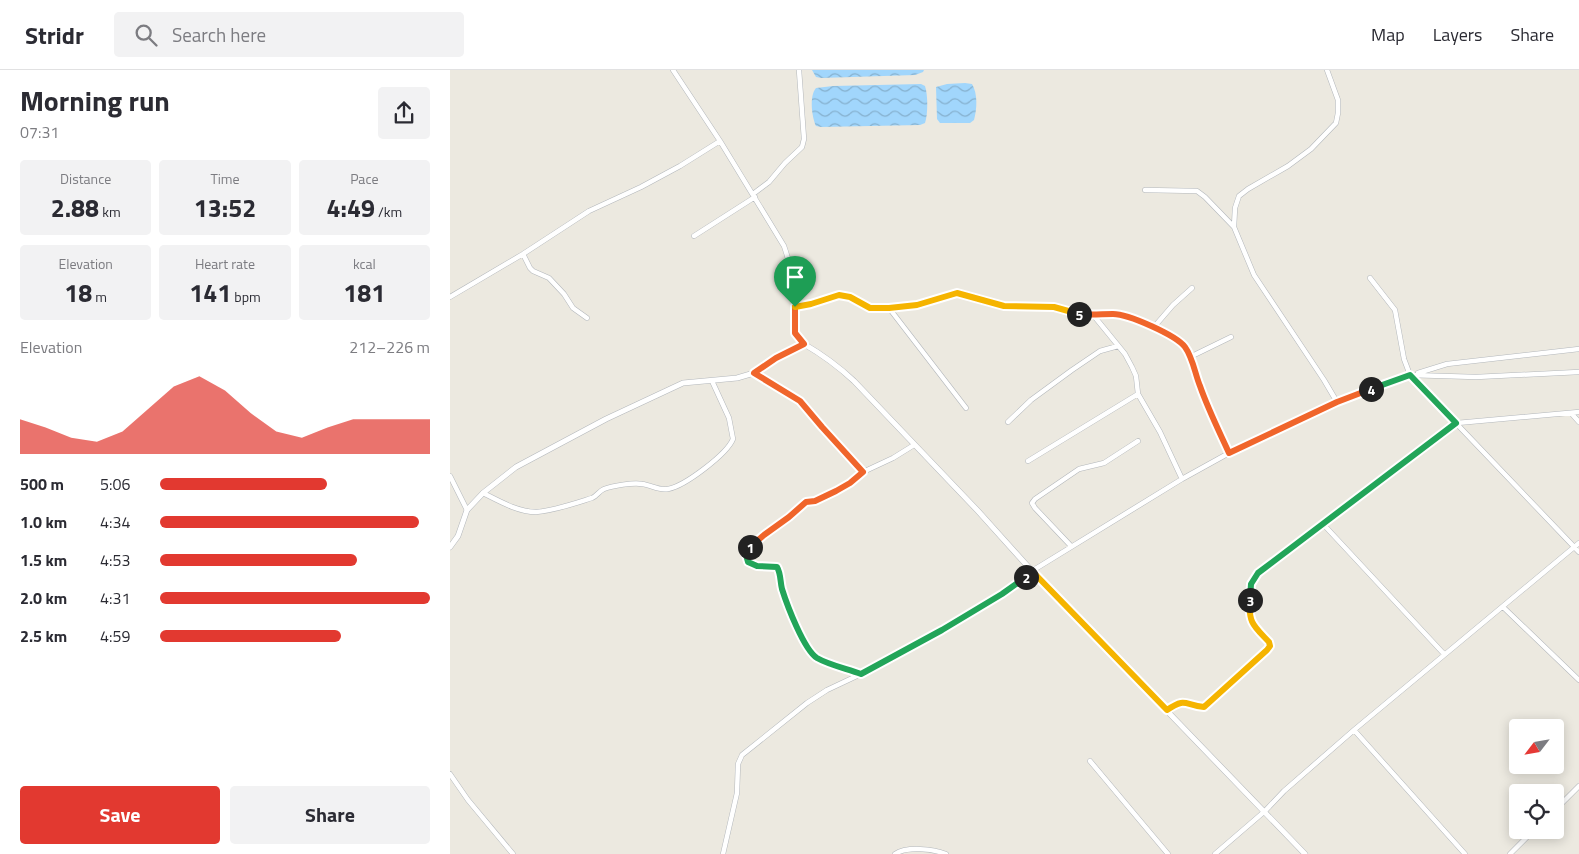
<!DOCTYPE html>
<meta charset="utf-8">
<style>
body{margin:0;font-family:"Titillium Web",sans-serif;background:#f2f2f3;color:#2b2b33;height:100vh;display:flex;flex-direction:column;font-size:19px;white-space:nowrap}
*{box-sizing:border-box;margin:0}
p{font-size:16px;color:#7c7c81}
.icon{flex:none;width:28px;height:28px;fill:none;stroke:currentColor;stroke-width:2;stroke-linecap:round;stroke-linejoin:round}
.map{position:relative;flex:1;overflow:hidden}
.side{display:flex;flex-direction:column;background:#fff;width:450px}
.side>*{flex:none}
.needle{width:32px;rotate:239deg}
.buttons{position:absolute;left:1059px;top:649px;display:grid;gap:10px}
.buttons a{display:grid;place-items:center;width:55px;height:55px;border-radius:5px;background:#fff;box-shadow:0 2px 12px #0003;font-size:25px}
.pin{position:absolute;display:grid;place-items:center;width:42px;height:42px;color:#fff;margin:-51px -21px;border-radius:50% 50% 50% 0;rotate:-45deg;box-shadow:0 0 5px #0007}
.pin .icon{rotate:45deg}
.km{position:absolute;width:25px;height:25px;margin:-12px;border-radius:50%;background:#222;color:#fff;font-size:14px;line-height:25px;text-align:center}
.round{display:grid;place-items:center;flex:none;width:52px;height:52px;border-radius:5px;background:#f2f2f3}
.headline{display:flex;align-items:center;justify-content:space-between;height:85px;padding:0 20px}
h1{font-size:28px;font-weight:700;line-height:38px}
.stats{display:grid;grid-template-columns:repeat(3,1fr);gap:8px;height:85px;padding:5px 20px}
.stats div{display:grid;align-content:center;border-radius:5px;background:#f2f2f3;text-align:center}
.stats b{font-size:25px;font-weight:700}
.stats small{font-size:14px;font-weight:400}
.stats p{font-size:14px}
.chart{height:140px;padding:10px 20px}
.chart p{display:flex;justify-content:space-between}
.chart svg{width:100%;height:90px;margin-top:5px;fill:#e23930;opacity:.7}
.button{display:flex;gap:10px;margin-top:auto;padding:10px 20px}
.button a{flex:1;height:58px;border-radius:5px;background:#e23930;color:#fff;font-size:20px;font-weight:700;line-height:58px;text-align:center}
.button a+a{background:#f2f2f3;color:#2b2b33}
ul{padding:0 20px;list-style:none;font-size:16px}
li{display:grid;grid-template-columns:80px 60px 1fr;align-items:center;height:38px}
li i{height:12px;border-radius:6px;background:#e23930}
header{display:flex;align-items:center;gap:30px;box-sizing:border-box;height:70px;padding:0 25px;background:#fff;border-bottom:1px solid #e1e1e2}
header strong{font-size:24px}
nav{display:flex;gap:28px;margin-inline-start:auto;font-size:18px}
.search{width:350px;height:45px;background:#f2f2f3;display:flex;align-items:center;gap:12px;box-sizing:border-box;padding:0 18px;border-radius:5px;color:#7c7c81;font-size:19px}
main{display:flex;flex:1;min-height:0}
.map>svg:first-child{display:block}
.water{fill:url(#water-waves)}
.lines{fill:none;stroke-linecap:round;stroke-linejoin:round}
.minor-casing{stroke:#b3b7bb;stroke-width:5.5}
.tertiary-casing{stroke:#b3b7bb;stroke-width:6}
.minor{stroke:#fff;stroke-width:4.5}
.tertiary{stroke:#fff;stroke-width:5}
.split-1-casing{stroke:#fff;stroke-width:10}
.split-2-casing{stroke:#fff;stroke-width:10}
.split-3-casing{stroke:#fff;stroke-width:10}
.split-4-casing{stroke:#fff;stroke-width:10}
.split-5-casing{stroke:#fff;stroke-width:10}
.split-6-casing{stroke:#fff;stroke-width:10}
.split-1{stroke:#f0652b;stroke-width:6}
.split-2{stroke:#22a559;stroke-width:6}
.split-3{stroke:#f5b400;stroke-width:6}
.split-4{stroke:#22a559;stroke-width:6}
.split-5{stroke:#f0652b;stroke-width:6}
.split-6{stroke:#f5b400;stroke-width:6}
</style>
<header>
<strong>Stridr</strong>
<div class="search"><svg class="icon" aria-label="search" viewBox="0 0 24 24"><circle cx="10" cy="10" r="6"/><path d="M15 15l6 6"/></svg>Search here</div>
<nav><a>Map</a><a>Layers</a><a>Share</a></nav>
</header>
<main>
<section class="side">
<div class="headline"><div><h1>Morning run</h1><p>07:31</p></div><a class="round"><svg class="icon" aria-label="share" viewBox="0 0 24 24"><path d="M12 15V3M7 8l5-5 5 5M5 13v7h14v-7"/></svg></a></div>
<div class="stats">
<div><p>Distance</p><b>2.88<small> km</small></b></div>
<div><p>Time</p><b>13:52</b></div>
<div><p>Pace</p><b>4:49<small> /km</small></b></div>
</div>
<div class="stats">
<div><p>Elevation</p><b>18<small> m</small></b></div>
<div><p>Heart rate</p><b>141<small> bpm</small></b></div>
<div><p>kcal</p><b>181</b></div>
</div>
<div class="chart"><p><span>Elevation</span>212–226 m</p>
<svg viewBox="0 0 160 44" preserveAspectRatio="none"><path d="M0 44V27L10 31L20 36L30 38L40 33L50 22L60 11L70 6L80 13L90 24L100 33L110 36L120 31L130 27L140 27L150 27L160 27V44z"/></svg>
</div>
<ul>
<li><b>500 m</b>5:06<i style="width:62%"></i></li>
<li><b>1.0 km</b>4:34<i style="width:96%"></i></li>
<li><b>1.5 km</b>4:53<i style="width:73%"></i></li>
<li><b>2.0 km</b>4:31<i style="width:100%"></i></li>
<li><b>2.5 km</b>4:59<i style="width:67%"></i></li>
</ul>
<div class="button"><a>Save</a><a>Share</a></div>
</section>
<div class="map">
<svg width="1129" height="784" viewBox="0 0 1129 784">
<defs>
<pattern id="water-waves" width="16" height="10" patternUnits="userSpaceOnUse" patternTransform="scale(1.25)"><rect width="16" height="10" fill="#a1d6fc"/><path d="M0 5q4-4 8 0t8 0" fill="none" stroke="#86b1cf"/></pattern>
</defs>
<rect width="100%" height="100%" fill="#ece9e0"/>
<path class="water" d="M362 0H474L473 2 465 5 371 8 366 7Z
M515 13 522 14C528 24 527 39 524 50L520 53H490L487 49 486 17 497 14Z
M471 14 475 16C478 25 478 44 475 53L470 55 371 57 366 56C362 47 359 26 366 18L383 16Z"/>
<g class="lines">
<g class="minor-casing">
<path id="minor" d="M223 0 270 71 334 176C339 191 344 206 345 222 346 241 340 260 354 274
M877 0 888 30V43L886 53 861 79 838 96 798 119 789 126 785 138 784 157 804 205 874 310 887 332
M695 120 747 121 755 127 784 157
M303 124 319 112 335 93 352 77 354 69 349 0
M244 166 305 127
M73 184 80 198 83 201 99 208 114 224 123 238 137 248
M920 208 945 240 954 289 960 305 1129 482
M0 227 73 184 139 141 191 117 230 96 270 71
M345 237 361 234 389 225 400 227 420 238H439L467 235 507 223 554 236 604 237 625 244 644 246 664 244 698 255 729 270 735 277 757 335 779 383
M439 238 516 338
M644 246 675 284 682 297 686 306 688 324 710 362 732 409
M704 257 723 235 742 218
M740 287 781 267
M304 303 350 331 371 357 413 402 443 388 464 375
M968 303 997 294 1129 279
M1121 343 1129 352
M558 352 581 330 622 300 650 281 668 276
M578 391 688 324
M0 406 17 440
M33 423C49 431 68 442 86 442 103 441 126 433 142 428 147 426 149 421 154 419 162 416 184 412 192 414 201 415 209 421 218 419 235 416 277 384 283 369L279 348 262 311
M621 476 585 438 582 433 585 429 629 399 654 393 688 371
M1053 537 1129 610
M994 584 873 454 1007 353 1129 342
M411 604C398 599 379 595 367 588 354 580 337 535 332 519 330 511 331 504 327 497L307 496 298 492 296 485 297 480 314 465 339 447 356 432 365 431 386 421 400 413 413 402
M717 640C736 627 734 635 753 637L817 580 820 575 819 572 801 552 799 547 801 514 808 503 873 454
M904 660 1015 784
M640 691 718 784
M0 704 18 730 63 784
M1105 740 1129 716
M273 784 287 723 288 694 292 685 357 633 377 620 411 604 492 560 571 511 582 501 732 409 779 383 887 332 960 305 1026 307 1129 302
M445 784C457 776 483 779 496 784
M765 784 815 741 834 721 904 660 1129 473
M1060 784 1084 760"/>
</g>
<g class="tertiary-casing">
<path id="tertiary" d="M0 477 8 466 17 440 33 423 66 397 156 349 233 313 287 308 304 303 326 288 354 274C373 285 388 296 404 311L528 441 582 501 855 784"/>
</g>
<use href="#minor" class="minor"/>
<use href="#tertiary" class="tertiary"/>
</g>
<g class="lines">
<g class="split-1-casing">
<path id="split-1" d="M300 477 314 465 339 447 356 432 365 431 386 421 400 413 413 402 372 357 350 331 304 303 326 288 354 274 345 263V237"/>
</g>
<g class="split-2-casing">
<path id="split-2" d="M300 477 296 485 298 492 307 496 327 497C331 504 330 511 332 519 337 535 354 580 367 588 379 595 398 599 411 604L492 560 552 524 576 507"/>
</g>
<g class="split-3-casing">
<path id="split-3" d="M576 507 582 501 717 640C736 627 734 635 754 637L817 580 820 576 819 572C804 556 798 553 800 530"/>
</g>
<g class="split-4-casing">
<path id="split-4" d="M800 530 801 514 808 503 1006 353 960 305 921 319"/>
</g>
<g class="split-5-casing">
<path id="split-5" d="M629 244C641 245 652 244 663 244 678 244 726 265 735 277 743 288 745 304 750 316 758 339 769 361 779 383L887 332 921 319"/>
</g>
<g class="split-6-casing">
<path id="split-6" d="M345 237 361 234 389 225 400 227 420 238H439L467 235 507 223 554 236 604 237 629 244"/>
</g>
<use href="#split-1" class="split-1"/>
<use href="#split-2" class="split-2"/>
<use href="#split-3" class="split-3"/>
<use href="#split-4" class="split-4"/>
<use href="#split-5" class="split-5"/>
<use href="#split-6" class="split-6"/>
</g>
</svg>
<div class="buttons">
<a><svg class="needle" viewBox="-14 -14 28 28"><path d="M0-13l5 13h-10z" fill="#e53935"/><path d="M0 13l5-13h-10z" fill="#7c7c81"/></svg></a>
<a><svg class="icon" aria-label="locate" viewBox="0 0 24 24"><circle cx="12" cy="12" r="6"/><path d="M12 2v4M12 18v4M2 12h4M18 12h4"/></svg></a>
</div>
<div class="pin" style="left:345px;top:237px;background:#1e9e55"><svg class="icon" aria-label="arrive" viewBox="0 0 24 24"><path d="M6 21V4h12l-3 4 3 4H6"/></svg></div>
<b class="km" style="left:300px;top:477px">1</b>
<b class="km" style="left:576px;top:507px">2</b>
<b class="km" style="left:800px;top:530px">3</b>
<b class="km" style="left:921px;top:319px">4</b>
<b class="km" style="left:629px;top:244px">5</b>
</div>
</main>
